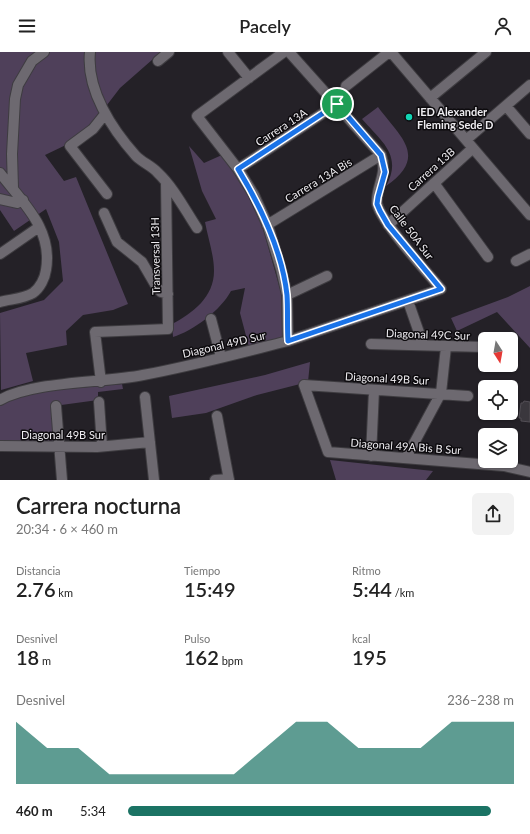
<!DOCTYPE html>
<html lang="es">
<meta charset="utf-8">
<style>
body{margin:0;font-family:Lato,sans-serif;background:#f2f2f2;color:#222;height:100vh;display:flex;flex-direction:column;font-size:15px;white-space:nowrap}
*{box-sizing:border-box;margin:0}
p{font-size:13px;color:#767676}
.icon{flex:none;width:22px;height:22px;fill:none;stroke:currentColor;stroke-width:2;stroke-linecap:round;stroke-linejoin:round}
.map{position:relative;height:428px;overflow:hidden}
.drawer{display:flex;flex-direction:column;background:#fff;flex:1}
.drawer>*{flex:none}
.needle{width:26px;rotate:169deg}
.tools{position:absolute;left:478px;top:280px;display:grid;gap:8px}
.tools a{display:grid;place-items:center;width:40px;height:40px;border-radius:6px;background:#fff;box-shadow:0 1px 3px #0004;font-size:20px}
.pin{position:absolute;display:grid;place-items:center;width:34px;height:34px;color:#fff;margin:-17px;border:2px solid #fff;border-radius:50%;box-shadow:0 1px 4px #0007}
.round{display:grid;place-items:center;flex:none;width:42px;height:42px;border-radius:6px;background:#f2f2f2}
.headline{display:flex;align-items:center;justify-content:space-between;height:68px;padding:0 16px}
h1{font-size:22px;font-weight:600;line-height:30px}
.figures{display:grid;grid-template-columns:repeat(3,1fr);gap:6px;height:68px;padding:4px 16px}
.figures div{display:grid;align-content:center}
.figures b{font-size:20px;font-weight:600}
.figures small{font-size:11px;font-weight:400}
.figures p{font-size:11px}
.chart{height:112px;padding:8px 16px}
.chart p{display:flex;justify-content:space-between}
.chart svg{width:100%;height:72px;margin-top:4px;fill:#1b7364;opacity:.7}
ul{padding:0 16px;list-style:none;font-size:13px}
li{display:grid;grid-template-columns:64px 48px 1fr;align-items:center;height:30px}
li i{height:10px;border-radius:5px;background:#1b7364}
header{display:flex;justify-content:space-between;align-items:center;height:52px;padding:0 16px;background:#fff;font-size:18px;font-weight:600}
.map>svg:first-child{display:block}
.green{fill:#4f405a}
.building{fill:#3a373d;stroke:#524e55}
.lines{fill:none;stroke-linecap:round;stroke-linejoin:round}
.minor-casing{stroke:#3e3c40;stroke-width:12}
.minor{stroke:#6d6970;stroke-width:10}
.route-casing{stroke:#fff;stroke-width:8}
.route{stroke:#1a73e8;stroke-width:5}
.poi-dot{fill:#12d5b4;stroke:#0d0b0e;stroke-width:1.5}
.labels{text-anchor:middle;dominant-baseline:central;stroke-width:3;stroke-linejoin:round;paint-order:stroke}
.poi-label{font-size:11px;font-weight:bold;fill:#eeecf0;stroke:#0d0b0e;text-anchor:start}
.street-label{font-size:11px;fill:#eeecf0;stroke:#0d0b0e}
</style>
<header><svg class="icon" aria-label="menu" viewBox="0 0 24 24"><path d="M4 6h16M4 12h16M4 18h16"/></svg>Pacely<svg class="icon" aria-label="person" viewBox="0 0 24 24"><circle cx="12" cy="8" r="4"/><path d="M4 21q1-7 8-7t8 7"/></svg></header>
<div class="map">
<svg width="530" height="428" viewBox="0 0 530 428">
<rect width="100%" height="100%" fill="#242127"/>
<path class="green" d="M0 0H161L120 36 97 66 89 74 68 92 45 103 64 129 76 125 128 252 113 258 83 263 66 279 67 293 26 301 33 329 1 338 0 261 44 248 63 229 59 190 46 157 14 179 0 158Z
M378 55C400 85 429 104 386 134 403 103 381 89 362 67Z
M189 94 204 111 222 103 237 121 262 173 282 244 283 288 249 295 240 261 245 236 231 239C221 258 193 279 173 285L172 272C193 261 214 245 214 219 214 203 208 186 205 170L216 167 202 139Z
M530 234V296L497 260 457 279 451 266 508 245Z
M310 310 308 330 257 343 206 361 172 366 169 344 265 323Z
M122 332 123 337 98 340V348L54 354 57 394 0 390V354L11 346 44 339Z
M330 408 433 419 426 428H336Z"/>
<path class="building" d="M524 349 530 350V370L521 369V366H519L521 351H523Z"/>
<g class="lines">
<g class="minor-casing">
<path id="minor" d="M90 0C86 38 112 77 136 104 143 111 152 114 158 121 174 136 185 158 197 176
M228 0 249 26
M284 0 197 64 238 117 254 143 268 174 281 217 287 243 288 289
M391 0 530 163
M158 9 169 0
M346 34 389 0
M430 46 486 0
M506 54 530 82
M105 62 93 77 70 94 107 142
M466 88 530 33
M238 117 337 52
M0 121C23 151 53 177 46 218 45 226 40 236 33 241 23 247 11 247 0 250
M434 131 488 205
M13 136 12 102 15 47 18 33 32 9 44 0
M0 147 17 151 23 148
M104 161 117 190 142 210 156 234 161 240 168 242
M267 173 381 103
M388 173 473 96
M0 202 39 175
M516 209 530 202
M287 243 327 224
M408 249 423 292
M211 267 221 305
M371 292 485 295
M101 330 95 280 168 277 166 130
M468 344 304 333 328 400 504 414 530 420
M145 345 154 428
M0 348C32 329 104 331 143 323 192 314 240 301 288 289L441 237C428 221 379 168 377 151 376 133 388 123 381 103L289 0
M99 350 102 394
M56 354 62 428
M217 364 229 428
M0 394 97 395 150 390
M371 404 374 338
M406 406 441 341 446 295
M215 428 229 427"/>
</g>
<use href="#minor" class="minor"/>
</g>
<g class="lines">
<g class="route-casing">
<path id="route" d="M337 52 381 103 385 120 378 145 377 152 380 159 388 173 441 237 288 289C287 274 288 258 287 243 282 198 261 155 238 117Z"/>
</g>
<use href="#route" class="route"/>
</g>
<circle class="poi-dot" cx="409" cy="65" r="4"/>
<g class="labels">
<g class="poi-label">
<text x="417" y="59">IED Alexander<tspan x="417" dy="13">Fleming Sede D</tspan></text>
</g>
<g class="street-label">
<text transform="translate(281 75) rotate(-33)">Carrera 13A</text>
<text transform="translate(431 117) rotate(-42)">Carrera 13B</text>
<text transform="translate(318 128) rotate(-31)">Carrera 13A Bis</text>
<text transform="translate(412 180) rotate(53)">Calle 50A Sur</text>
<text transform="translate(155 204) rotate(-91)">Transversal 13H</text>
<text transform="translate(428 282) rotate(2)">Diagonal 49C Sur</text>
<text transform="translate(224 292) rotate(-13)">Diagonal 49D Sur</text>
<text transform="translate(387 326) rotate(3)">Diagonal 49B Sur</text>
<text x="63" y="382">Diagonal 49B Sur</text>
<text transform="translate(406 394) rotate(4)">Diagonal 49A Bis B Sur</text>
</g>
</g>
</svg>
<div class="tools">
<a><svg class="needle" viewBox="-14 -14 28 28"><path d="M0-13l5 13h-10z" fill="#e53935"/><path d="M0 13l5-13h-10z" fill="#767676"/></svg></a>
<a><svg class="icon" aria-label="locate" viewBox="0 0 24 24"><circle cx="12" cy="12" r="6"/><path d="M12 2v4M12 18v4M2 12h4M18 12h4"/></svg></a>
<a><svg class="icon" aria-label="layers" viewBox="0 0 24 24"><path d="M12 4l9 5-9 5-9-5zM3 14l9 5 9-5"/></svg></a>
</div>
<div class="pin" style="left:337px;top:52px;background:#1e9e55"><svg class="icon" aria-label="arrive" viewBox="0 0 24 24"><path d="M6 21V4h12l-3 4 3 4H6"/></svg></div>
</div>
<section class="drawer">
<div class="headline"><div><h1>Carrera nocturna</h1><p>20:34 · 6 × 460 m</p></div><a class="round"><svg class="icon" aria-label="share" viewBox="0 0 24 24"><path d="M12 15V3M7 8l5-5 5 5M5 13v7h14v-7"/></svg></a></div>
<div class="figures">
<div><p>Distancia</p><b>2.76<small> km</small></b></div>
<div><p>Tiempo</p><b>15:49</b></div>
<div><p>Ritmo</p><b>5:44<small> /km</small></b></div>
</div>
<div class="figures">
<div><p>Desnivel</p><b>18<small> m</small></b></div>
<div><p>Pulso</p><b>162<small> bpm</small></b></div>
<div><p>kcal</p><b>195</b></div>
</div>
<div class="chart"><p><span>Desnivel</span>236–238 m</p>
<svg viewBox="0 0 160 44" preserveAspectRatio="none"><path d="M0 44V6L10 22L20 22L30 38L40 38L50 38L60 38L70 38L80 22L90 6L100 6L110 22L120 22L130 22L140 6L150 6L160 6V44z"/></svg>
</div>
<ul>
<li><b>460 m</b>5:34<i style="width:94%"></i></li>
</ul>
</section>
